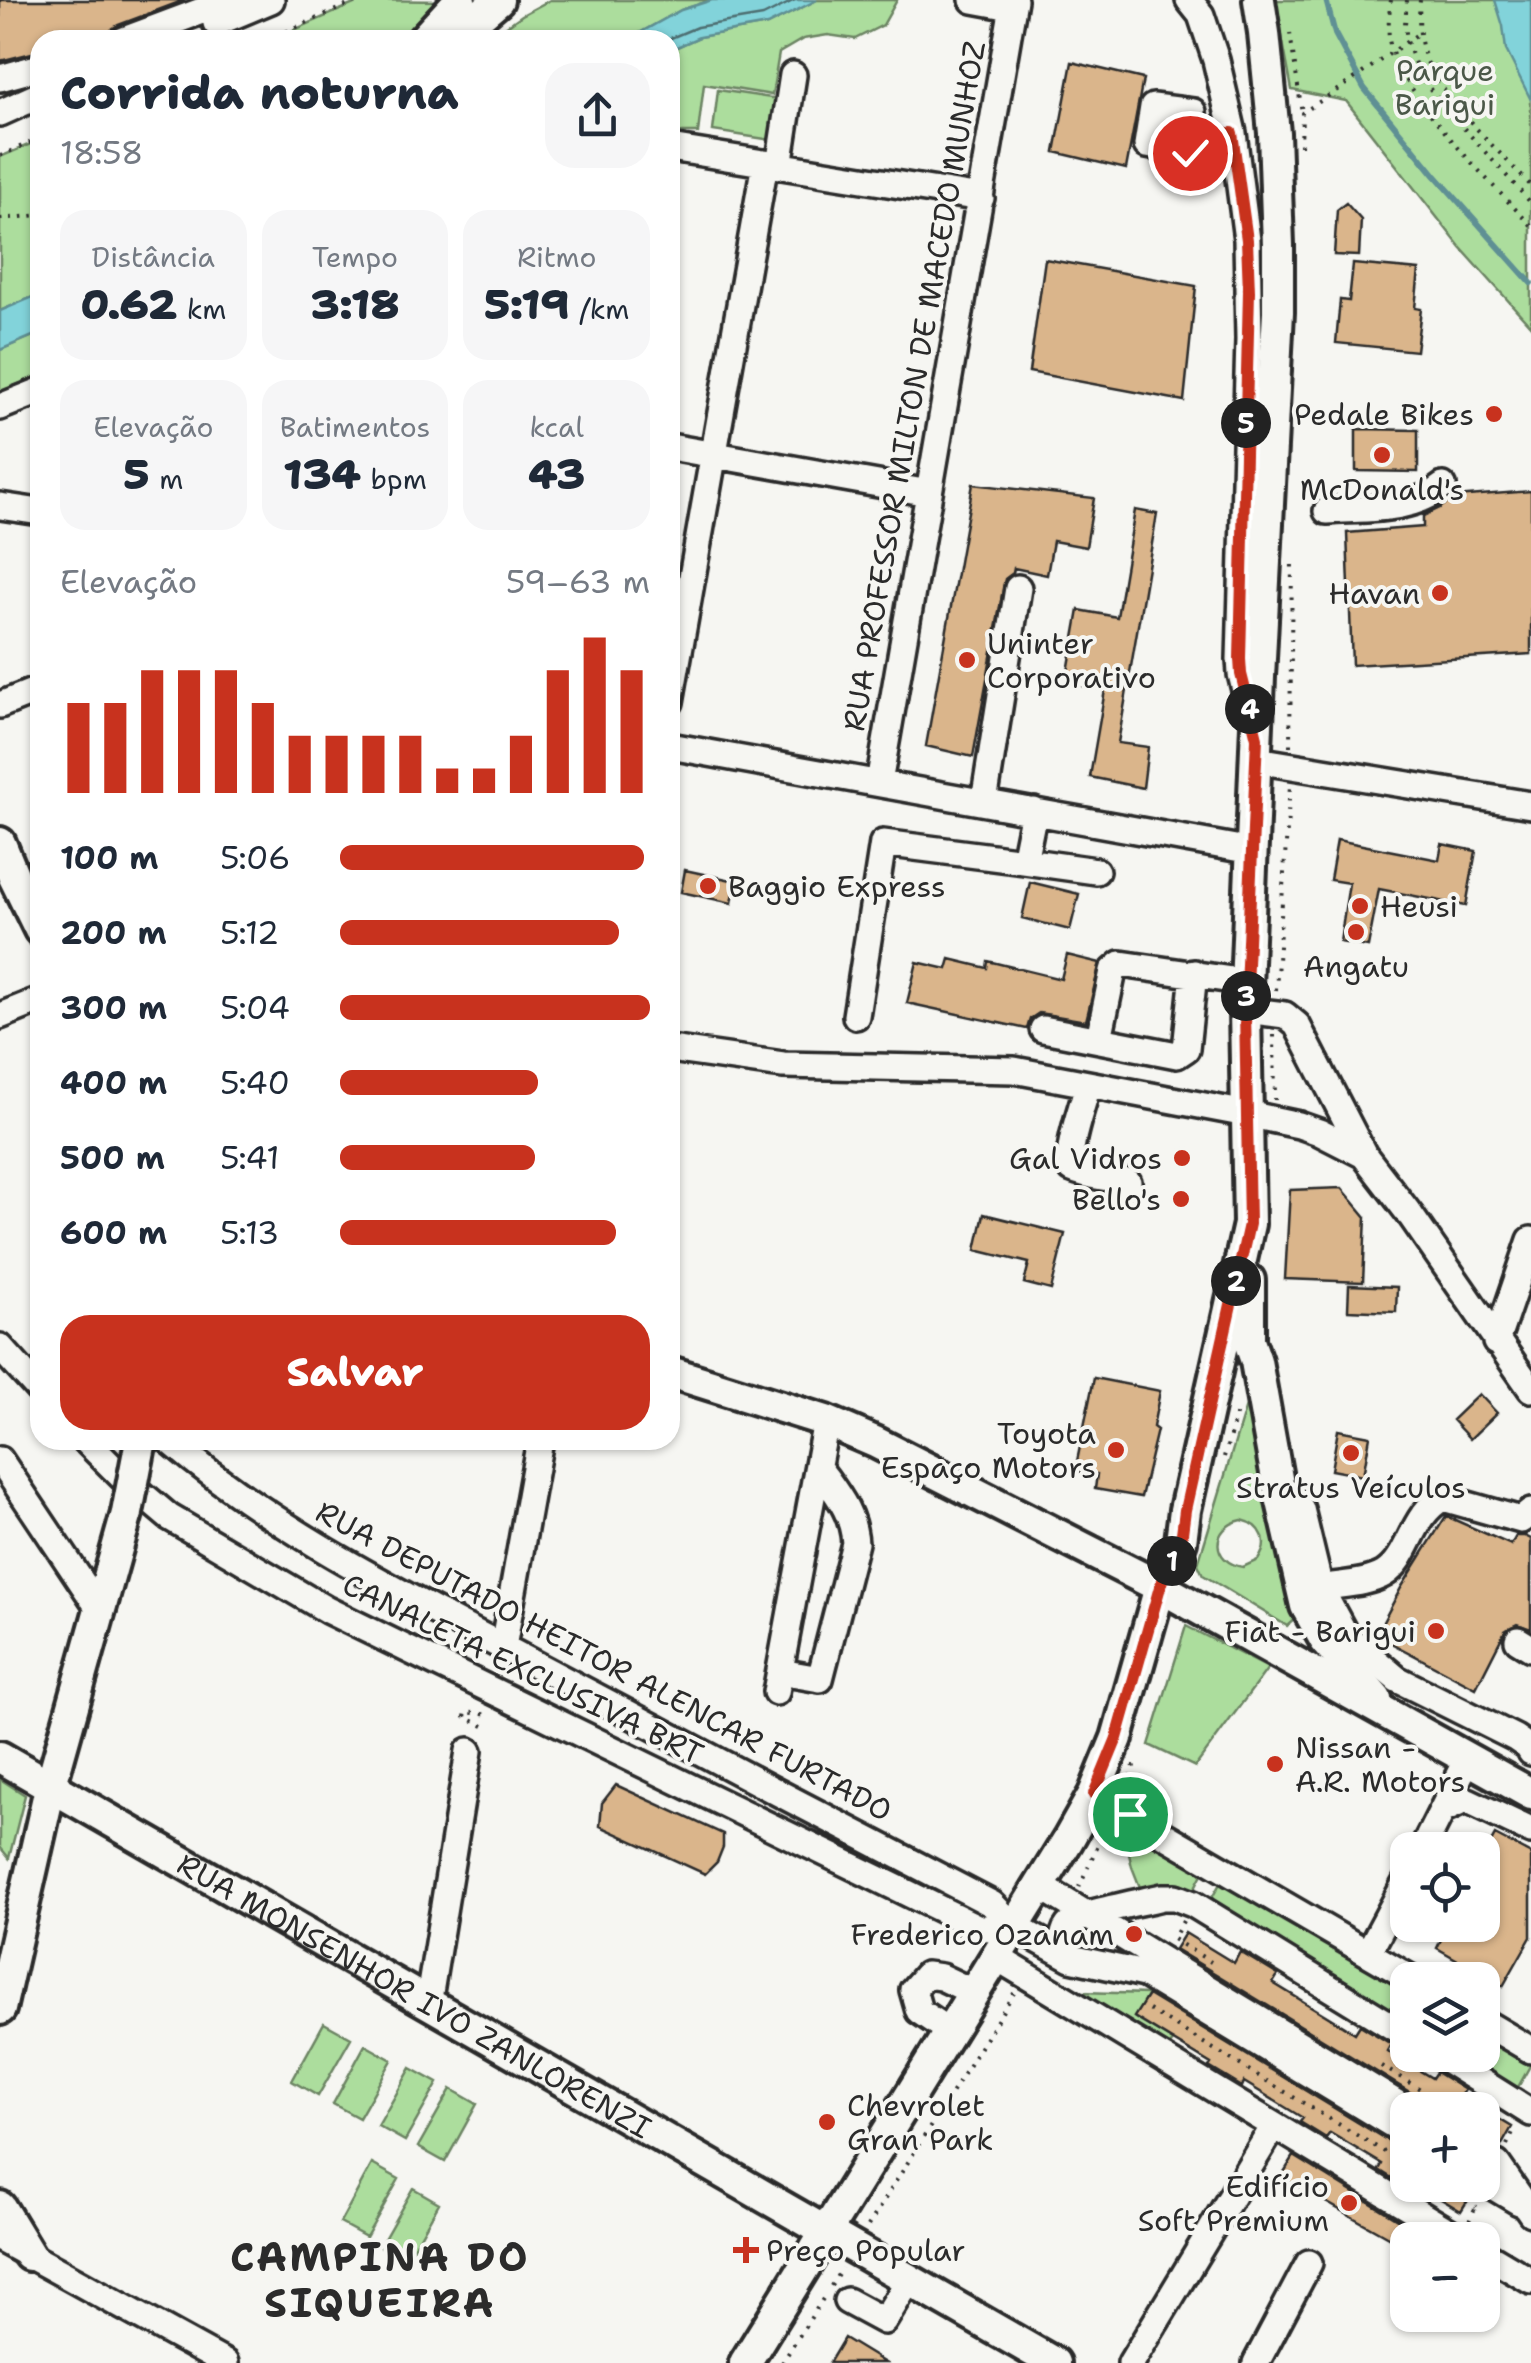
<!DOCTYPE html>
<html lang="pt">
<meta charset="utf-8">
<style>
body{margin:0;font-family:"Shantell Sans",sans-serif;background:#f6f6f7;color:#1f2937;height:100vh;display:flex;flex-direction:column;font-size:38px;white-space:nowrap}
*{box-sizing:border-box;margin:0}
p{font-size:32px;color:#747a83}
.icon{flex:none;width:55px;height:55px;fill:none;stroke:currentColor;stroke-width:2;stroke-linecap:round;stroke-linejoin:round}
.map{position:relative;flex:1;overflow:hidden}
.details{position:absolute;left:30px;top:30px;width:650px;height:1420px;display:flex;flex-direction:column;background:#fff;border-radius:30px;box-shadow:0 2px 8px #0004}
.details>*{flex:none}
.tools{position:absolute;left:1390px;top:1832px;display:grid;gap:20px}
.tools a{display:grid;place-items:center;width:110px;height:110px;border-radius:20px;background:#fff;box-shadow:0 2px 8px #0004;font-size:50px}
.pin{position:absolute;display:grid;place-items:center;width:85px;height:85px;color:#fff;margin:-42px;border:5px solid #fff;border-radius:50%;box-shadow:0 2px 10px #0007}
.km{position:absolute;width:50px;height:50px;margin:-25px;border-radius:50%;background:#222;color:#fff;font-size:28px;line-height:50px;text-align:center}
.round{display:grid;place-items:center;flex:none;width:105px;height:105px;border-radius:30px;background:#f6f6f7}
.overview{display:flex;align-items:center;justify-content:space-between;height:170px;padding:0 30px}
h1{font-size:45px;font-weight:800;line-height:75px}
.figures{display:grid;grid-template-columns:repeat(3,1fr);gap:15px;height:170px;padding:10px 30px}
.figures div{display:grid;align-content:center;border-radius:25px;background:#f6f6f7;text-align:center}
.figures b{font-size:42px;font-weight:800}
.figures small{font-size:28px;font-weight:400}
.figures p{font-size:28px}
.chart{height:280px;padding:20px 30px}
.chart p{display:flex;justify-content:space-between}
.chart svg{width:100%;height:180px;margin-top:10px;stroke:#c8321e;stroke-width:6}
.primary-button{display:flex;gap:20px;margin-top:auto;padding:20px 30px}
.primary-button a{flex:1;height:115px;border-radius:30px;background:#c8321e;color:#fff;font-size:40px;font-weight:800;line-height:115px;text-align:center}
ul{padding:0 30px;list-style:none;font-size:32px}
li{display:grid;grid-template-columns:160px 120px 1fr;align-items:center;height:75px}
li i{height:25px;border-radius:12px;background:#c8321e}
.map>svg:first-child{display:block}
.green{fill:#acdd9d;stroke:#6c8464;stroke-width:2.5;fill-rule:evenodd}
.water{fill:#82d3da;stroke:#5f9094;stroke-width:2.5}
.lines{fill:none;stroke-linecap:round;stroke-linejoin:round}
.shore{stroke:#4e6e71;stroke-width:2.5}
.stream{stroke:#5f9094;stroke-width:6}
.building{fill:#dab58b;stroke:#2b2b2b;stroke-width:2.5}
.minor-casing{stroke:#2b2b2b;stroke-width:32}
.major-casing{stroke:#2b2b2b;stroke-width:38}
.path{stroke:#2b2b2b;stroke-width:4;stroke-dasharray:2.5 8;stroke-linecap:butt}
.minor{stroke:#f6f6f2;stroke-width:25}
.major{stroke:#f6f6f2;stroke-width:30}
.major-bridge-casing{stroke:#2b2b2b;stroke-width:38;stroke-linecap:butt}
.major-bridge{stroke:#f6f6f2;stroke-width:30}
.route-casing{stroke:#fff;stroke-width:20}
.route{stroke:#c8321e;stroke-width:12}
.poi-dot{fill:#c8321e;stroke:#f6f6f2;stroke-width:4}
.labels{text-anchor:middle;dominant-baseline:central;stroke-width:8;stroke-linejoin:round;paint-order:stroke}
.park-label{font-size:30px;fill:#4b5848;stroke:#f6f6f2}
.street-label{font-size:30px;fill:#2b2b2b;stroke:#f6f6f2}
.poi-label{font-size:30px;fill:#2b2b2b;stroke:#f6f6f2;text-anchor:end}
.district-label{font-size:40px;font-weight:bold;letter-spacing:2.5px;fill:#2b2b2b;stroke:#f6f6f2}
</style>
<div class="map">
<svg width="1531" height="2363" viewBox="0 0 1531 2363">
<rect width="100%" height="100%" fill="#f6f6f2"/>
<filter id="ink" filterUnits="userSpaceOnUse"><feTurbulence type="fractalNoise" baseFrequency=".01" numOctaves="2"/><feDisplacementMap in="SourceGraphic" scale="20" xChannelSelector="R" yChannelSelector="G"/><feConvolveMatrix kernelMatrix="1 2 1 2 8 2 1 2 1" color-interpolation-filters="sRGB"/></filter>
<g filter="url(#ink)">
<path class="green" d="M363 0 443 1 405 40H271Z
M550 0H712L681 10 627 40H487L522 15Z
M817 0H897L883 25 855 39 828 35 803 39 779 53 772 95 704 84 698 133H670V50L699 37 767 25Z
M1275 0H1531V326L1461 248 1346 101 1292 90Z
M718 90 778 99 772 140 713 131Z
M40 140V294L0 311V157Z
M40 333V375L0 392V350Z
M1249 1396 1296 1618 1287 1626 1203 1575 1198 1564ZM1242 1520C1263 1525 1270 1543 1258 1560L1243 1567C1211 1562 1210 1527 1242 1520Z
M1186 1626 1268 1668 1195 1767 1149 1745Z
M0 1779 25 1795 9 1858 0 1847Z
M1146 1834 1203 1872 1192 1893 1143 1895 1132 1867 1129 1854 1138 1839Z
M1222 1880 1407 1991V2024L1208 1905Z
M1081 1992 1148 1994 1135 2018 1173 2041 1166 2051 1079 1995Z
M324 2023 351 2038 318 2096 292 2081Z
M1483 2035 1531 2064 1517 2089 1460 2055H1482Z
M365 2045 392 2060 359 2118 333 2104Z
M411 2068 438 2083 405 2141 378 2126Z
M451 2089 477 2104 445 2162 418 2147Z
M372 2164 399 2179 366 2237 340 2223Z
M413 2188 439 2203 406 2261 380 2246Z"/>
<path class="water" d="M712 0H817L767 25 699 37 670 50V40H627L681 10Z
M1495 0H1531V100L1506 50 1503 26Z
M40 294V333L0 350V311Z"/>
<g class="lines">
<path class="shore" d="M666 40 697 27 763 16 795 0"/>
<path class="stream" d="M1326 0 1335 34 1364 88 1435 175 1531 283"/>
</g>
<path class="building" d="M0 0H185L118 25 112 29 108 36 97 40H40V51L0 61Z
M1072 62 1143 79 1126 169 1055 152Z
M1346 203 1361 220 1359 256 1334 255 1337 210Z
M1045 259 1196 286 1184 401 1029 372Z
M1353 264 1419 270 1415 308 1421 309 1416 351 1336 343 1340 300 1349 301Z
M1356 429 1418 430V472L1356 471Z
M973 484 1094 498 1086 547 1053 541 1047 575 1014 568 1013 573 1005 579 973 757 926 746Z
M1531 491V654L1352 665 1347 533 1423 527V516L1440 508 1455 497Z
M1135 510 1157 514 1118 743 1148 747 1143 788 1090 777 1105 690 1066 683 1079 610 1117 617Z
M1337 840 1439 860 1442 844 1476 851 1466 906 1379 889 1368 947 1340 942 1349 883 1330 880Z
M685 870 736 881 732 903 681 892Z
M1030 882 1079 894 1070 930 1022 918Z
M1067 955 1100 963 1086 1021 1039 1013 1030 1019 1027 1029 907 1003 917 962 947 969 950 959 987 968 988 961 1061 979Z
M1342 1188 1366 1217 1363 1282 1285 1279 1290 1190Z
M984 1214 1065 1234 1051 1290 1024 1283 1029 1263 976 1250Z
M1349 1285 1397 1287 1396 1312 1348 1310Z
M1094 1378 1160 1391 1153 1427 1157 1430 1141 1497 1095 1489 1097 1474 1075 1471Z
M1479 1394 1497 1413 1470 1439 1452 1420Z
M1338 1430 1370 1436 1363 1476 1331 1470Z
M1446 1516 1511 1545 1516 1536H1525L1531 1539V1629L1517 1624 1505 1631 1476 1688 1376 1635 1401 1588Z
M616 1785 723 1834V1847L717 1862 705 1874 600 1826 602 1803Z
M1495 1835 1531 1854V1937L1503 1986 1437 1948 1448 1925H1482V1859Z
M1185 1933 1234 1963 1240 1952 1278 1975 1273 1983 1355 2033 1360 2025 1391 2044 1387 2051 1432 2078 1436 2072 1465 2090 1461 2096 1512 2127 1500 2148H1494L1482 2141V2110H1432L1423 2105 1416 2096 1175 1949Z
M1148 1995 1400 2148 1408 2150V2178L1403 2185 1379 2170 1382 2164 1330 2133 1326 2138 1300 2122 1303 2118 1244 2082 1242 2087 1209 2067 1211 2064 1134 2017Z
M1294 2156 1415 2230 1410 2240H1408L1406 2247 1281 2177Z
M1418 2185H1466L1472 2193 1461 2211Z
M844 2338 885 2363H829Z"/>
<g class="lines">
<g class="minor-casing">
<path id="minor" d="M973 0 1011 7
M1189 0 1201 15 1216 60 1233 133 1247 240 1249 339 1240 659 1241 674 1251 714
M216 23 271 0
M124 40 231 0
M0 78 40 67
M1153 107 1193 112V135L1190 153 1147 145Z
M0 113 40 95
M670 148 981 198
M779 166 793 75
M0 407 40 391
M670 447 929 493
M0 506 40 512
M1327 511C1365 508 1412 512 1443 486
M670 702 765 163
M0 705 40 689
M670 746 1252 851
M1256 760 1531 805
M879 783 1014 0
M984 802 1018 588
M1034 811 1024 861 1096 871
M1245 1010 1285 1015 1297 1025 1364 1155
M0 1016 40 1000
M856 1016 883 843 1024 861
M1043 1029 1177 1055 1186 1049 1194 973
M1099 1039 1113 971 1121 964 1246 982
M670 1049 783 1065 1014 1070 1247 1114 1299 1125 1319 1132 1364 1155 1411 1216 1531 1389
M1088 1084C1083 1106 1065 1150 1072 1169 1090 1177 1109 1177 1128 1182
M1496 1342 1531 1240
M0 1347 40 1391
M85 1440 124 1479 169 1517 327 1610 979 1928 1015 1927
M169 1440C277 1532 405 1595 529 1661 683 1743 837 1824 992 1904L1015 1927 1071 1958 1144 1974 1408 2134
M0 1460 101 1611
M1278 1484 1296 1500 1301 1509 1320 1588 1346 1636 1397 1679 1515 1738 1528 1747 1531 1752
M1320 1588C1340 1584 1367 1584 1384 1574 1411 1557 1411 1514 1443 1498L1521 1520 1531 1512
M1518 1640 1531 1648
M503 1647 540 1440
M780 1672 820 1679 855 1543C853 1511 836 1493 818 1467
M776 1692 826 1421
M1094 1794 1414 1980
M1444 1810 1461 1802 1468 1801 1531 1831
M1422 1850 1468 1759
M1040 1886 1408 2110
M1368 1953 1408 1878
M996 1957 1463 2240
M1071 1958C1049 1920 1084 1915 1113 1908 1129 1904 1145 1901 1162 1897H1175L1193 1904 1408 2036
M428 2005 469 1751
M1482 2021 1531 2050
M950 2032 919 2011 913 1990 926 1975 941 1977 975 1993
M1439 2055 1531 2113
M1497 2164 1531 2213
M1482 2180 1519 2202
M0 2239 225 2363
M1482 2252 1531 2281
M847 2301 884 2321 909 2280
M1131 2363 1274 2126
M1256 2363 1309 2263"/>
</g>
<g class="major-casing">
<g id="major">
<path d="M423 40 460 0"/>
<path d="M451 40 498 0"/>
<path d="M0 843 14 877 40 930"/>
<path d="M1249 1280V1341L1256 1361 1278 1484 1306 1606 1325 1640 1376 1699"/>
<path d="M670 1372 826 1421 875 1442 1160 1587 1531 1794"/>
<path id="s1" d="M0 1757 1054 2363"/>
<path d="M0 2009 50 1788 127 1513"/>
<path d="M0 2207 29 2255"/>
<path d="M745 2363 1068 1840 1094 1794 1117 1738 1160 1587 1181 1541 1185 1510 1249 1224 1245 1010 1259 677 1278 312V245L1274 133 1264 33 1259 0"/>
</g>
</g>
<path class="path" d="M1391 0C1389 12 1388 27 1389 39 1395 88 1495 188 1531 225
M1407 0 1405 24 1407 41 1419 75 1442 104 1531 203
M1420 0C1418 23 1419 47 1430 68 1453 109 1499 151 1531 186
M1290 33 1302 113
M267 40 359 0
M1301 146 1302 113 1357 77 1419 33
M0 156 40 138
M0 219 40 215
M1290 746 1292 560
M1276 990 1290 785
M1274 1035 1275 1100
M1224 1457 1238 1408
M484 1726 465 1717 466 1712 491 1715
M1126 1787 1135 1763
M1079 1887 1106 1827
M1183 1921 1173 1939 1211 1962
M1149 2010 1408 2166
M1381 2066 1456 2110
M1482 2125 1499 2135
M1507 2145 1516 2126
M1439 2185 1476 2207
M1469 2221 1478 2202
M868 2226 1014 1993
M831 2286 842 2268
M782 2363 826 2294"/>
<use href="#minor" class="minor"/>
<use href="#major" class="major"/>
<g class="major-bridge-casing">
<path id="major-bridge" d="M127 1513 141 1440"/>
</g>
<use href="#major-bridge" class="major-bridge"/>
</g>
</g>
<g class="lines" filter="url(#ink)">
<g class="route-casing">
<path id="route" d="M1130 1814 1094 1794 1117 1738 1160 1587 1181 1541 1185 1510 1249 1224 1245 1010 1257 738 1241 674 1240 659 1249 291 1247 240 1232 133 1194 135 1190 153"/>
</g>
<use href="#route" class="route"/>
</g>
<g class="poi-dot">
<circle cx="1494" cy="414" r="10"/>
<circle cx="1382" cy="455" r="10"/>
<circle cx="1440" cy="593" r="10"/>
<circle cx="967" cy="660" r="10"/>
<circle cx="708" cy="886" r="10"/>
<circle cx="1360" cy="906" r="10"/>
<circle cx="1356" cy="932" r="10"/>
<circle cx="1182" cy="1158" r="10"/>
<circle cx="1181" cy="1199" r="10"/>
<circle cx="1116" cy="1450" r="10"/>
<circle cx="1351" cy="1453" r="10"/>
<circle cx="1436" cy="1631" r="10"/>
<circle cx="1275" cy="1764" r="10"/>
<circle cx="1134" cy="1934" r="10"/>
<circle cx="827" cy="2122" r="10"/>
<circle cx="1349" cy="2203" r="10"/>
<path d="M741 2235h10v10h10v10h-10v10h-10v-10h-10v-10h10z"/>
</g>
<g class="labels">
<g class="park-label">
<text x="1445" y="70">Parque<tspan x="1445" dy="34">Barigui</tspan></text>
</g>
<g class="street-label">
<text transform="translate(914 386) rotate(-80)">RUA PROFESSOR MILTON DE MACEDO MUNHOZ</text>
<text transform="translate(604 1661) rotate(28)">RUA DEPUTADO HEITOR ALENCAR FURTADO</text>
<text transform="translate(523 1669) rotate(26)">CANALETA EXCLUSIVA BRT</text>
<text stroke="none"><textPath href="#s1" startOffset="478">RUA MONSENHOR IVO ZANLORENZI</textPath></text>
</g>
<g class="poi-label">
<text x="1474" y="414">Pedale Bikes</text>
<text x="1382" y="489" text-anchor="middle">McDonald's</text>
<text x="1420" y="593">Havan</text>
<text x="987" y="643" text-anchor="start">Uninter<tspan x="987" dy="34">Corporativo</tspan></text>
<text x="728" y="886" text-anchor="start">Baggio Express</text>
<text x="1380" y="906" text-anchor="start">Heusi</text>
<text x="1356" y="966" text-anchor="middle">Angatu</text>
<text x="1162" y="1158">Gal Vidros</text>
<text x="1161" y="1199">Bello's</text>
<text x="1096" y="1433">Toyota<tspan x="1096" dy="34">Espaço Motors</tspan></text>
<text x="1351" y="1487" text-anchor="middle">Stratus Veículos</text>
<text x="1416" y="1631">Fiat - Barigui</text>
<text x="1295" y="1747" text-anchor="start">Nissan -<tspan x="1295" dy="34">A.R. Motors</tspan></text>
<text x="1114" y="1934">Frederico Ozanam</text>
<text x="847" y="2105" text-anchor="start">Chevrolet<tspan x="847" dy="34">Gran Park</tspan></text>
<text x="1329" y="2186">Edifício<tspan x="1329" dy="34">Soft Premium</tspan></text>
<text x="766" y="2250" text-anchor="start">Preço Popular</text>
</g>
<g class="district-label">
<text x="380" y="2257">CAMPINA DO<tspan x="380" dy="46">SIQUEIRA</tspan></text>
</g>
</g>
</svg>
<div class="tools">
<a><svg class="icon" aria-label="locate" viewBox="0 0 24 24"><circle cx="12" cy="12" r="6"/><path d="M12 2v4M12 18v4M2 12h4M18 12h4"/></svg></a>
<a><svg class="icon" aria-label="layers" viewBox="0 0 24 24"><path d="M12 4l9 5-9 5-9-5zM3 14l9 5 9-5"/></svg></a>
<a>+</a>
<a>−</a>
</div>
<div class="pin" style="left:1130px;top:1814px;background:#1e9e55"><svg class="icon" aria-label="arrive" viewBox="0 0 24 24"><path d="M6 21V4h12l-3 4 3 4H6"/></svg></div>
<div class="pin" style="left:1190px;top:153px;background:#d93025"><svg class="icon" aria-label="check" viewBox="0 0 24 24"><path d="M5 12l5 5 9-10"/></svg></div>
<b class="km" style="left:1172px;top:1561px">1</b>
<b class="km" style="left:1236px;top:1281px">2</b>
<b class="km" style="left:1246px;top:996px">3</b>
<b class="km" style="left:1250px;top:709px">4</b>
<b class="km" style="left:1246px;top:423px">5</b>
<section class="details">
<div class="overview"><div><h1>Corrida noturna</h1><p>18:58</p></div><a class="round"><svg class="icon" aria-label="share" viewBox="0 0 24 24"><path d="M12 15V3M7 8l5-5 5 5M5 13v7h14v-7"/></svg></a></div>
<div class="figures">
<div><p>Distância</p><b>0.62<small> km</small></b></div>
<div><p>Tempo</p><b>3:18</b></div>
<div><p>Ritmo</p><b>5:19<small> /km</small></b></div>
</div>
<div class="figures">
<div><p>Elevação</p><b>5<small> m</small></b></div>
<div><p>Batimentos</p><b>134<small> bpm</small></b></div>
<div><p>kcal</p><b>43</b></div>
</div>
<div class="chart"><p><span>Elevação</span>59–63 m</p>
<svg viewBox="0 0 160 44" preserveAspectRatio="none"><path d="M5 44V22M15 44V22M25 44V14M35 44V14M45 44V14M55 44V22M65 44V30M75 44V30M85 44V30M95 44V30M105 44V38M115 44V38M125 44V30M135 44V14M145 44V6M155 44V14"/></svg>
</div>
<ul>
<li><b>100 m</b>5:06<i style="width:98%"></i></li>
<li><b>200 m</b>5:12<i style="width:90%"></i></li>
<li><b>300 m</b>5:04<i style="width:100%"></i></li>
<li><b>400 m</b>5:40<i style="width:64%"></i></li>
<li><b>500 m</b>5:41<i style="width:63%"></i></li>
<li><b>600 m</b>5:13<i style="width:89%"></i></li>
</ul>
<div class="primary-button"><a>Salvar</a></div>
</section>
</div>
